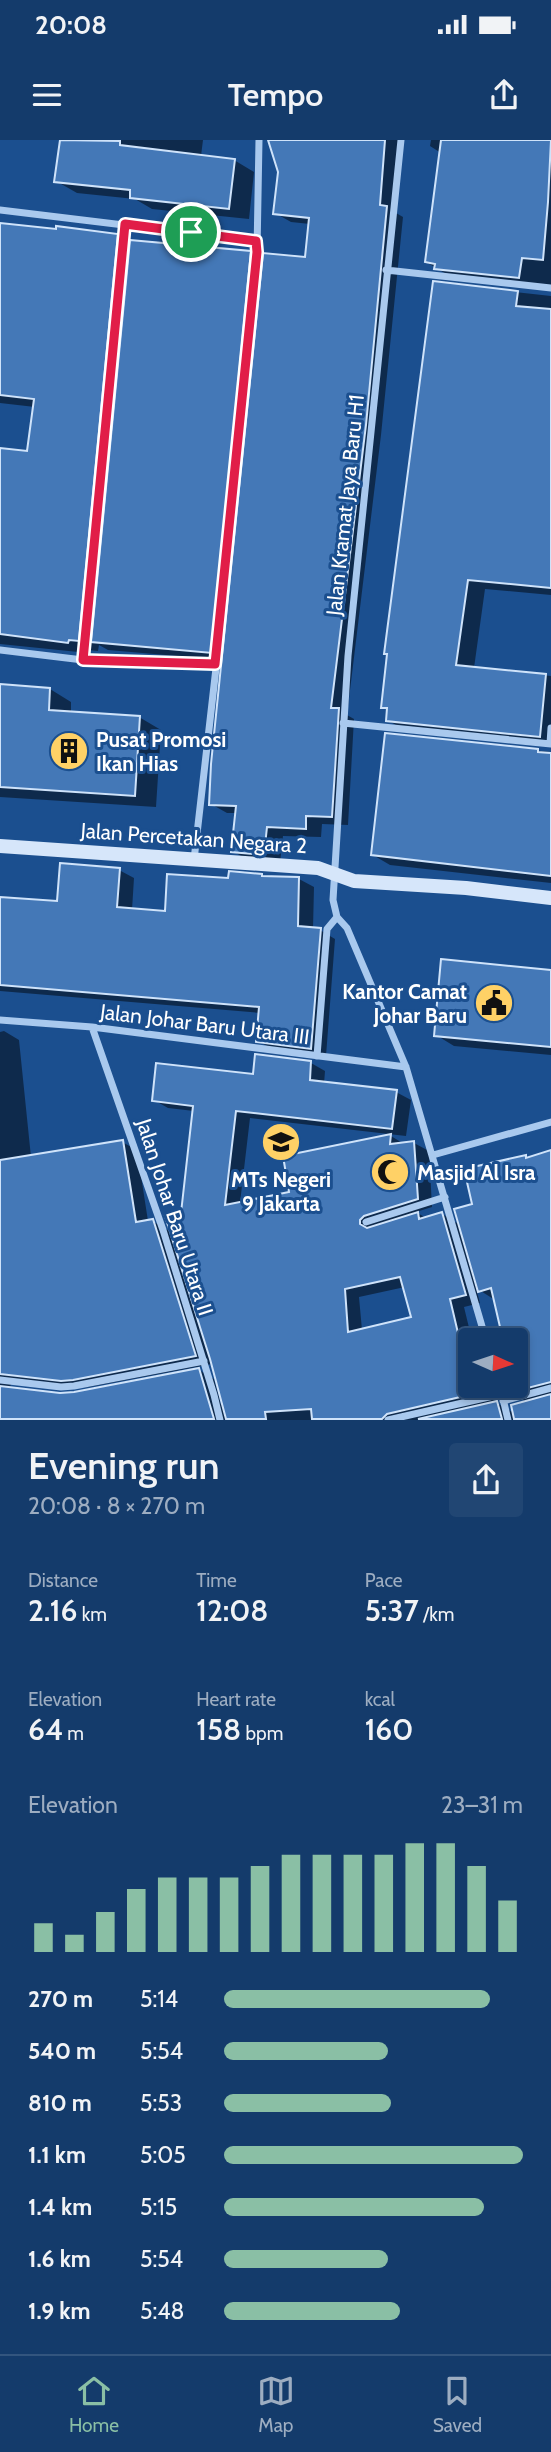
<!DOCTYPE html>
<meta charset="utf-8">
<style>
body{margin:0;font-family:Cabin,sans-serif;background:#214673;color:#f1f3f6;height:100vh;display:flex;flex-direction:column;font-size:26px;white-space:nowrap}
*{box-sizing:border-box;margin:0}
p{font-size:23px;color:#9dadc1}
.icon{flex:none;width:38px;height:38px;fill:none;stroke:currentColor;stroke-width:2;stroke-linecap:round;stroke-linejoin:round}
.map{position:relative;height:1280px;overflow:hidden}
.panel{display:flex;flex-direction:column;background:#143b6b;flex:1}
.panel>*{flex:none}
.needle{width:46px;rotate:93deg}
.controls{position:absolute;left:458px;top:1188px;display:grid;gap:14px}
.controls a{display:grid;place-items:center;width:70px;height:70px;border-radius:7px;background:#143b6b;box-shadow:0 4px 10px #0003,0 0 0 2px #33557e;font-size:35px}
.pin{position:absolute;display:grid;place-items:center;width:60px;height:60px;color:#fff;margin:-30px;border:4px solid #fff;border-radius:50%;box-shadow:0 2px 7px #0007}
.round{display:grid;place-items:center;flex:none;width:74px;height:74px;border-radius:7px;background:#214673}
.summary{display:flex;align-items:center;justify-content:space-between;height:119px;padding:0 28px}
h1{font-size:38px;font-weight:600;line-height:52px}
.metrics{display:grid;grid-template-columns:repeat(3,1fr);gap:10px;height:119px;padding:7px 28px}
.metrics div{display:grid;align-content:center}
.metrics b{font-size:30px;font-weight:600}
.metrics small{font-size:19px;font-weight:400}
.metrics p{font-size:19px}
.chart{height:196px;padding:14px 28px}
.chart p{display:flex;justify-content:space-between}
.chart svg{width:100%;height:126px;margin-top:7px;stroke:#8abfa5;stroke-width:6}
ul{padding:0 28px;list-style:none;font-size:23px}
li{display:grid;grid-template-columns:112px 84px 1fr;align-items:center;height:52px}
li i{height:18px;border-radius:9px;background:#8abfa5}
.status{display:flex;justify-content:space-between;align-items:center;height:49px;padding:0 35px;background:#143b6b;direction:ltr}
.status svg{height:19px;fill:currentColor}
header{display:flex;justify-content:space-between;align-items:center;height:91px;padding:0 28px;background:#143b6b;font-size:32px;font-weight:600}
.menu{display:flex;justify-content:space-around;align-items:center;height:98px;border-top:2px solid #33557e;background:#143b6b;font-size:19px;color:#9dadc1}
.menu a{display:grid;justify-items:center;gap:4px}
.menu .selected{color:#8abfa5}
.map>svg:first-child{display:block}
.shadow{fill:#0007;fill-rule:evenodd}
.building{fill:#4478b7;stroke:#cfe3fa;stroke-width:2;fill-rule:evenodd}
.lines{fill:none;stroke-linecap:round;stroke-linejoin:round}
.street{stroke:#a9c9ee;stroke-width:7}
.secondary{stroke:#d6e6fa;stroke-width:14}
.route-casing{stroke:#fff;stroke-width:14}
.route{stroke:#e11d48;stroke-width:9}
.labels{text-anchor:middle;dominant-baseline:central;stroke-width:6;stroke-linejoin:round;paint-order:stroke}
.street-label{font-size:21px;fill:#fff;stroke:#1b4f8f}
.poi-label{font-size:21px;font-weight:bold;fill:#fff;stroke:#1b4f8f;text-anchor:start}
</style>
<div class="status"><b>20:08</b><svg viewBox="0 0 49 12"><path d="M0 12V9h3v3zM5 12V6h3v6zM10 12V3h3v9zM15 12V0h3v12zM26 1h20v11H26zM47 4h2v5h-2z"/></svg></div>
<header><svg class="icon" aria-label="menu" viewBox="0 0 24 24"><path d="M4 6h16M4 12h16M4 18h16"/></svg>Tempo<svg class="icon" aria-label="share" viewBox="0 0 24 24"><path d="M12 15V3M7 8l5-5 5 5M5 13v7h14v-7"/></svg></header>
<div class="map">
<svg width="551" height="1280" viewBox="0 0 551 1280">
<rect width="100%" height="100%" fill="#1b4f8f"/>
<path class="shadow" d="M61 0H203L201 16 234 20 254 32 249 79 152 69 135 59 77 53 56 41Z
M272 0H402L396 73 403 77 381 295 347 575 354 579 348 685 322 684 321 697 283 696 280 723 249 721 233 711 237 673H227L211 664 223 520 108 510 99 505 98 511 88 510V513L0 504V310L29 313 35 267 0 263V85L117 96 131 103 250 113 264 121 307 119 310 84 291 82 275 73 280 32Z
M431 0H551V149L453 138 426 122 441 13 430 6Z
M434 143 551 156V455L485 449 474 528 551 536V605L405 590 387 580 388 570 383 567Z
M50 549 71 562V573L139 577 161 590 156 667 0 657V568Z
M386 595 551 612V743L390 725 373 715Z
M119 730 134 738 132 770 166 773 230 739 261 735 266 738 299 739 314 747 313 789 320 790 335 799 326 916 273 909 258 901 261 873 0 851V758L58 763Z
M551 831V915L454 906 436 895Z
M4 891 19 900 31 1017 122 1002 137 1010 148 1081H152L171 1092 182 1075 194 971 168 968 154 960 311 923 325 931 324 944 396 952 411 960 406 996 250 978 240 1063 291 1054 285 1017 391 996 404 1004 414 1003 429 1011 432 1067 416 1072 426 1078 442 1074 460 1085 474 1066 526 1017 529 1019 551 1011V1280H0V892ZM405 1147 413 1178 362 1190 359 1157ZM476 1148 495 1160 505 1200H516V1246H502L528 1263 514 1273 493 1261 509 1257V1254L495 1246H471L472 1200 464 1167 480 1163ZM212 1224 224 1264 221 1265 214 1239 199 1230 60 1255 8 1249 13 1242 77 1248 89 1247Z"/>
<path class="building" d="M60 0 120 1V5L235 19 229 69 130 58V50L54 42Z
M268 0H385L380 65 387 66 366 285 331 568H339L332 677 306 676V689L267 687 264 715 231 712 236 666 209 665 211 624 263 113 305 117 309 78 273 74 278 32Z
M441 0H551L548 62 543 120 522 118 519 138 434 129 435 124 425 122Z
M0 83 56 89V86L118 94 79 501 69 500 68 503 0 494V308L27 311 34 259 0 255Z
M130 100 251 111 212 513 91 502Z
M433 141 518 151 516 166 551 169V448L468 440 456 525 546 534 540 597 386 581 387 568H381L387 514H384Z
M0 544 50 548 49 570 140 576 135 656 0 647Z
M385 593 538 609V612L551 613V736L371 715Z
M60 723 120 728 117 767 165 771 167 734 228 738 229 731 262 734V736L299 737 298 786 321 788 311 909 256 902 259 867 0 845V757L57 761Z
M441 819 551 830V907L434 896Z
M255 914 311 921 310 940 397 950 392 989 236 971 225 1065 289 1052 283 1016 391 994 390 1004 414 1001 418 1059 364 1076 360 1080V1084L367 1088 418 1072 419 1079 442 1072 466 1155 450 1159 462 1210 471 1208V1246H494L495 1249 387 1274 382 1279H312L311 1269 265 1272 266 1279H226L210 1219 165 1076 181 1073 193 966 152 961 156 923 253 934ZM400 1137 411 1177 348 1192 345 1149Z
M123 1000 136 1082 153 1079 196 1216 73 1240 61 1241 0 1234V1020Z
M551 1010V1242L508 1253 506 1246H522L516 1226V1200H503L491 1148 478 1152 454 1069 472 1064 464 1029 526 1015V1018Z
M199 1228 214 1279H0V1246L60 1253 74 1252Z
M551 1254V1279H514L511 1265Z
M497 1261 502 1279H418Z"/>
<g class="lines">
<path class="street" d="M401 0 348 516 333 760 337 777 347 788 406 927 486 1200
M0 70 256 101
M386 130 551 148
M0 510 83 520 215 524
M83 520 125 84
M343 583 551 604
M550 604 551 588
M194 720 219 502 257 112 259 0
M0 880 92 887 406 927
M92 887 163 1090 214 1255 220 1280
M317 916 327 789 337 777
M433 1015 551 982
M366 1082 445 1057
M0 1240 61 1247 74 1246 204 1221
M500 1246 508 1280
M503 1261 551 1248
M388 1280 502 1254"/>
<path class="secondary" d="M0 706 318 728 354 741 466 748 551 758"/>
</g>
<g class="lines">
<g class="route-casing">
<path id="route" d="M125 84 256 101 257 112 215 524 83 520Z"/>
</g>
<use href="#route" class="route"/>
</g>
<defs>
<g id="building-disc" transform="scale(2.0125)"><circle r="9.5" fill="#ffd166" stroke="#1b4f8f"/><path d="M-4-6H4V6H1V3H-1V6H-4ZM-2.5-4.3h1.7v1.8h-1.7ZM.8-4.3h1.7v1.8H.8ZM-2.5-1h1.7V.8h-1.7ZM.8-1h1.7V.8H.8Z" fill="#111"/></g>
<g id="civic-disc" transform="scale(2.0125)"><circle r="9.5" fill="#ffd166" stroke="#1b4f8f"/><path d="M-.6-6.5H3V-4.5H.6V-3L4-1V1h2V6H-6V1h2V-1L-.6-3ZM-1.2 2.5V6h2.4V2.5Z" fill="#111"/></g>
<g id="school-disc" transform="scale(2.0125)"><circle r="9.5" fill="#ffd166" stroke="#1b4f8f"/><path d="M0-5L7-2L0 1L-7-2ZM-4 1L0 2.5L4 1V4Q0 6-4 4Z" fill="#111"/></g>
<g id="mosque-disc" transform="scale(2.0125)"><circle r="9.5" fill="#ffd166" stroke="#1b4f8f"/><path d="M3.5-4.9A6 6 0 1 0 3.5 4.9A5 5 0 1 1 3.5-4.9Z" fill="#111"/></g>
</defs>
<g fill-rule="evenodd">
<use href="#building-disc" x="69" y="611"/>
<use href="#civic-disc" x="494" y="863"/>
<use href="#school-disc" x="281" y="1002"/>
<use href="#mosque-disc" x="390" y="1032"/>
</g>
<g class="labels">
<g class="street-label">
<text transform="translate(345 365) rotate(-84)">Jalan Kramat Jaya Baru H1</text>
<text transform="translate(194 698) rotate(4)">Jalan Percetakan Negara 2</text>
<text transform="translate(205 884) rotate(7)">Jalan Johar Baru Utara III</text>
<text transform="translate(175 1077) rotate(72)">Jalan Johar Baru Utara II</text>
</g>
<g class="poi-label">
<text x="96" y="599">Pusat Promosi<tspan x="96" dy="24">Ikan Hias</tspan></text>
<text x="467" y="851" text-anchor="end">Kantor Camat<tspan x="467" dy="24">Johar Baru</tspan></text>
<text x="417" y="1032">Masjid Al Isra</text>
<text x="281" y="1039" text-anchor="middle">MTs Negeri<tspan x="281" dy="24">9 Jakarta</tspan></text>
</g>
</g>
</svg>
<div class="controls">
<a><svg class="needle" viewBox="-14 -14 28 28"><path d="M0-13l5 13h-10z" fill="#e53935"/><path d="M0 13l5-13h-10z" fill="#9dadc1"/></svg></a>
</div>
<div class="pin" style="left:191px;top:92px;background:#1e9e55"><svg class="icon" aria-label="arrive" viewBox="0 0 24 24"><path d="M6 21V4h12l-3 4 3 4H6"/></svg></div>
</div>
<section class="panel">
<div class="summary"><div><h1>Evening run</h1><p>20:08 · 8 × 270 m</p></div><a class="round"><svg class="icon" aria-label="share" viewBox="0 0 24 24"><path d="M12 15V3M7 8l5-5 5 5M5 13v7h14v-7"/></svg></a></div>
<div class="metrics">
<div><p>Distance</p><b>2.16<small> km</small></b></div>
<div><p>Time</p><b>12:08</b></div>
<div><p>Pace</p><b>5:37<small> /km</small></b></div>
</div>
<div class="metrics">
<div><p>Elevation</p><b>64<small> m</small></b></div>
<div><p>Heart rate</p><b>158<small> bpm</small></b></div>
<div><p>kcal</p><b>160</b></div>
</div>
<div class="chart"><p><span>Elevation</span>23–31 m</p>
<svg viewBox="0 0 160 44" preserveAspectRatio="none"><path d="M5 44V34M15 44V38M25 44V30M35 44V22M45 44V18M55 44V18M65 44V18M75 44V14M85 44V10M95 44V10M105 44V10M115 44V10M125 44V6M135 44V6M145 44V14M155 44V26"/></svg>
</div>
<ul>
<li><b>270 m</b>5:14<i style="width:89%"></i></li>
<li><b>540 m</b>5:54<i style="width:55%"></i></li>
<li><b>810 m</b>5:53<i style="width:56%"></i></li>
<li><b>1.1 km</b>5:05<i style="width:100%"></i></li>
<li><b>1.4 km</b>5:15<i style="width:87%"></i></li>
<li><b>1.6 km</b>5:54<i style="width:55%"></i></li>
<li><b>1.9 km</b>5:48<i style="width:59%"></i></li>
</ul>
</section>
<nav class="menu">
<a class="selected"><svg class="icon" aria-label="home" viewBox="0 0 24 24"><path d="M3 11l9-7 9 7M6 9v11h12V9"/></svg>Home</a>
<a><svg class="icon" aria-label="map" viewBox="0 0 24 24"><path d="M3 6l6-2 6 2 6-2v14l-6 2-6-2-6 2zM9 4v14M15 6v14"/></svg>Map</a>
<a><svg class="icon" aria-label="saved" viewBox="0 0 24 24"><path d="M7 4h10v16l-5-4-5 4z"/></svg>Saved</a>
</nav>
